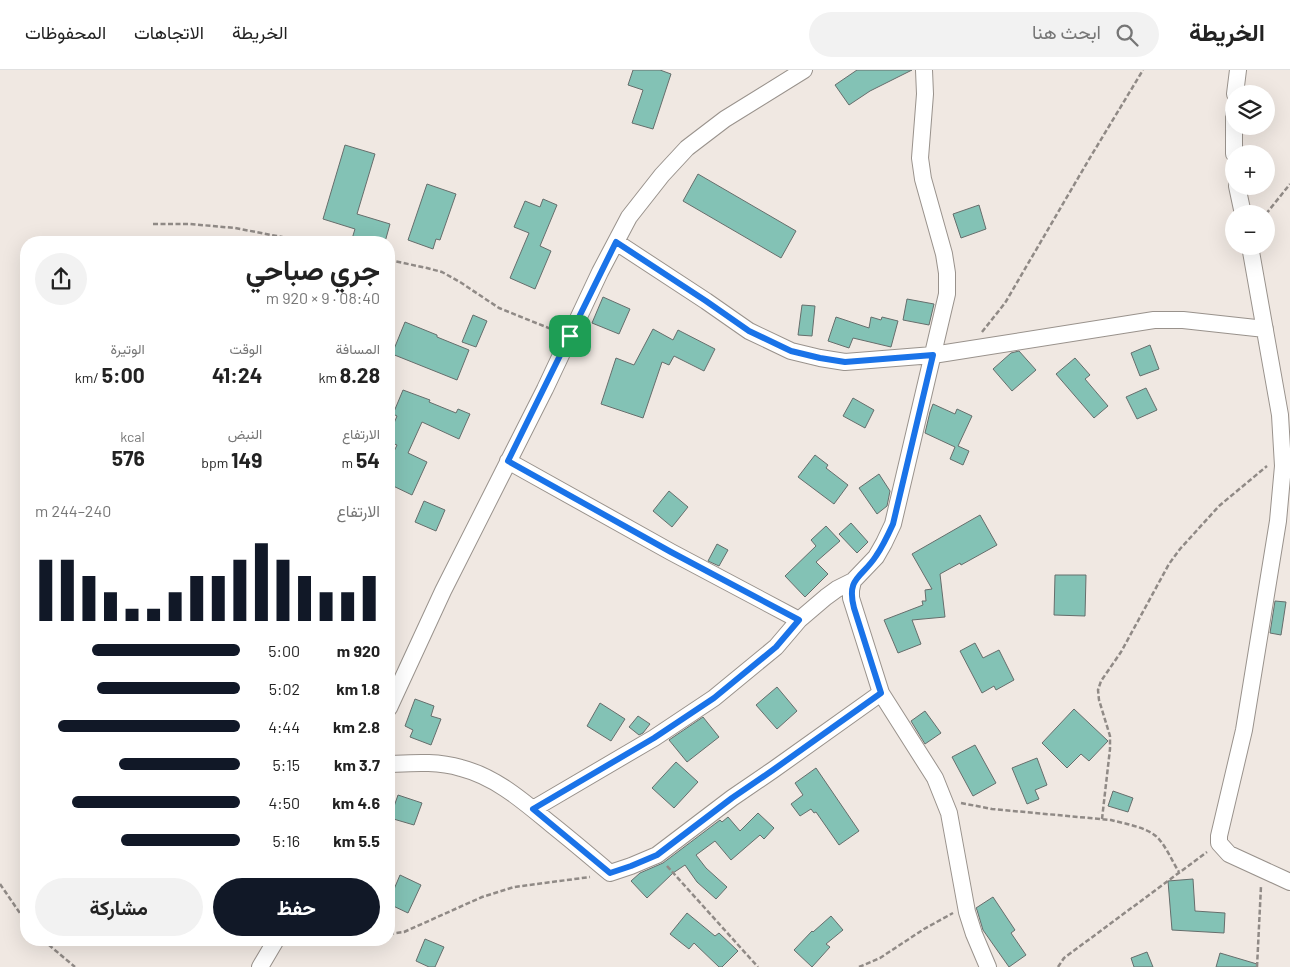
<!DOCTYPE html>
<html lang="ar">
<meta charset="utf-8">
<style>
body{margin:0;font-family:Barlow,Vazirmatn,sans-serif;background:#f2f2f2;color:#222;direction:rtl;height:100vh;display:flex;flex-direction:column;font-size:19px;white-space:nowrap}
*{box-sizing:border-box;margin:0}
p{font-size:16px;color:#767676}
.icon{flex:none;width:28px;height:28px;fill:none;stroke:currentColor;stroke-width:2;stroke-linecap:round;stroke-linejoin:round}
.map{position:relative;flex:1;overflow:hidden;direction:ltr}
.drawer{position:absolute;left:20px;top:166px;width:375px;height:710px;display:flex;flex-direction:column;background:#fff;border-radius:20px;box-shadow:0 5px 20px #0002;direction:rtl}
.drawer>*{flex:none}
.buttons{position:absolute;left:1225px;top:15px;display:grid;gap:10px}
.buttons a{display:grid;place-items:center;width:50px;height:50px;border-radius:50%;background:#fff;box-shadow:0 5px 20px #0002;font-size:25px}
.pin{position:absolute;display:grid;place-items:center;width:42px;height:42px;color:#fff;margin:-21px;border-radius:10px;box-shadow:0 2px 8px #0006}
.round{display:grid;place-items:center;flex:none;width:52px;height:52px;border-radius:26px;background:#f2f2f2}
.head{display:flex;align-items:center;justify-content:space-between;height:85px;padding:0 15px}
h1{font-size:28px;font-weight:700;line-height:38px}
.metrics{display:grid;grid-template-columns:repeat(3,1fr);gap:8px;height:85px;padding:5px 15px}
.metrics div{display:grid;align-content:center}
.metrics b{font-size:21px;font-weight:700}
.metrics small{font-size:14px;font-weight:400}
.metrics p{font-size:14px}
.chart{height:140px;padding:10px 15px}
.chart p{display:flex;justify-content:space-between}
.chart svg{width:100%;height:90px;margin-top:5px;stroke:#111827;stroke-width:6}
.primary-button{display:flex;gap:10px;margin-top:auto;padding:10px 15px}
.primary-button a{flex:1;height:58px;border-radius:30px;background:#111827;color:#fff;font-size:20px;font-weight:700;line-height:58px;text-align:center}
.primary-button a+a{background:#f2f2f2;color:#222}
ul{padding:0 15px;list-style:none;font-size:16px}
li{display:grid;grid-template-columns:80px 60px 1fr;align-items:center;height:38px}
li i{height:12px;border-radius:6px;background:#111827}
header{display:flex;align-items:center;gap:30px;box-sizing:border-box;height:70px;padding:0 25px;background:#fff;border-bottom:1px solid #e0e0e0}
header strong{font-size:24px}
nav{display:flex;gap:28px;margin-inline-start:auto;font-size:18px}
.search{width:350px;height:45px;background:#f2f2f2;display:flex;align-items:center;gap:12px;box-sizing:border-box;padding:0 18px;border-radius:28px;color:#767676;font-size:19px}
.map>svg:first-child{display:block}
.building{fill:#83c2b5;stroke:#666e6c}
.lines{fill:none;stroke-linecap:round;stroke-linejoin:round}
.minor-casing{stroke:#99928c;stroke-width:18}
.path{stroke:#908a86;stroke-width:2.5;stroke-dasharray:5 2.5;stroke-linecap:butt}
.minor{stroke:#fff;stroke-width:16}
.route-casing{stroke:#fff;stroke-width:10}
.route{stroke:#1a73e8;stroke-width:6}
</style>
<header>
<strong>الخريطة</strong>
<div class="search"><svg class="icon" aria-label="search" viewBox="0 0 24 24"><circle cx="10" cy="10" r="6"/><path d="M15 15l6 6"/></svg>ابحث هنا</div>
<nav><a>الخريطة</a><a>الاتجاهات</a><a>المحفوظات</a></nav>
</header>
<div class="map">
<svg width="1290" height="897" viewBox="0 0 1290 897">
<rect width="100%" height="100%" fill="#f0e8e2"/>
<path class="building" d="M633 0H660L671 4 653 59 632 53 643 20 628 15Z
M857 0H912L870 21 849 35 835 15Z
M345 75 375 84 357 144 390 154 385 172H351L355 159 323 149Z
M698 104 796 161 781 188 683 131Z
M427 114 456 124 440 170 436 169 433 179 408 170Z
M543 129 557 135 540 176 551 181 535 219 510 208 529 163 514 157 525 131 540 137Z
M979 135 986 159 961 168 953 144Z
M603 227 630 239 619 264 592 253Z
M907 229 934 234 929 255 903 250Z
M802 235 815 236 812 266 798 265Z
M473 245 487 251 476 277 462 272Z
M836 247 869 258 871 247 881 250 882 247 898 251 891 277 853 268 849 278 828 271Z
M405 252 437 265V267L469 280 457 310 392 284Z
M653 259 673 270 678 260 715 279 704 301 674 286 669 295 662 292 643 348 601 334 616 288 634 295Z
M1150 275 1159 299 1140 306 1131 283Z
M1019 281 1036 300 1012 321 993 299 1011 283Z
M1075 288 1090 305 1085 309 1108 336 1094 348 1056 304Z
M1146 318 1157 340 1137 349 1126 327Z
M403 320 430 330 429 332 456 343 458 339 470 344 459 369 422 352 408 383 427 392 412 425 389 414V392L397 375 389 372V365L397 346 393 344Z
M853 328 874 340 865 358 843 346Z
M933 334 955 344 957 339 972 346 958 376 969 381 963 395 950 389 955 377 925 363 930 342Z
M815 385 828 395 826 398 848 415 834 434 798 407Z
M879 404 890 421 887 436 877 444 859 418Z
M669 421 688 437 672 457 653 441Z
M424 431 445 440 436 461 415 452Z
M980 445 997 475 961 495 960 493 940 504 945 547 912 550 921 574 898 583 884 550 923 535 922 531H926L925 520 932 519 912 484Z
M851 453 868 472 857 483 839 464Z
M826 456 840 471 816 492 828 504 805 527 785 506 816 476 811 470Z
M717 474 728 480 719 496 708 491Z
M1055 505H1086L1085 546 1054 545Z
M1275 531 1286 532 1281 565 1270 563Z
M975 573 983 588 999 580 1014 610 996 620 994 616 982 623 960 581Z
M777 617 797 641 777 659 756 635Z
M415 629 434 636 431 646 441 649 431 675 410 667 413 660 405 656Z
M600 633 625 649 611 671 587 656Z
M1074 639 1108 671 1089 691 1081 684 1067 698 1042 673Z
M925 641 941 663 925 674 911 651Z
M638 646 650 654 643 663 639 665 629 657Z
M703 647 719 667 687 692 669 670Z
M975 675 996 713 973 726 952 687Z
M1037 688 1047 715 1035 720 1039 729 1027 734 1012 698Z
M676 692 698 712 674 738 652 718Z
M816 698 859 761 839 775 816 742 814 743 811 739 800 746 791 734 803 725 795 713Z
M1113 721 1133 728 1128 742 1108 736Z
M398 725 422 733 414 755 390 748Z
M758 743 774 758 764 769 760 765 731 790 715 771 696 785 706 798 727 817 716 829 697 812 685 795 673 803 647 828 631 811 640 803 663 793 720 750 722 752 728 747 740 761Z
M400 805 421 815 408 843 389 834V831Z
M1193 809 1195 841 1225 843 1224 863 1172 860 1168 811Z
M993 827 1015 860 1011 863 1026 885 1009 897 983 860 977 840 976 838Z
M687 843 715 866 719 863 738 881 722 897H719L694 873 689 879 670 864Z
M831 846 843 860 826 874 830 877 812 897 794 880 812 861 813 862Z
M425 869 444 877 435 897H429L416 891Z
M1147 882 1153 897H1134L1131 888Z
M1220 883 1257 894V897H1216Z"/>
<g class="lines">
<g class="minor-casing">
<path id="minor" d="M924 0 925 24 920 88 923 109 944 184 947 203V224L893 454 884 473 876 487 853 511 851 520V528L881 623 935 708 949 743 967 842 974 864 988 897
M1235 24 1238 0
M1234 42V84
M1237 116 1243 144
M616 172 706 231 749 261 791 281 820 288 845 292 933 285 1154 250H1183L1265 259
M1250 176 1280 345 1283 396 1278 451 1244 660 1219 766V773L1229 784 1290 812
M508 391 671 482 799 550
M389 638 443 521 545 319 600 202 629 147 662 105 687 78 725 49 804 0
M389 694C413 693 437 691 461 698 496 707 523 731 551 754 571 770 590 786 610 803L631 796 657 785 732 728 773 700 881 623
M533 739 654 668 714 628 776 577 799 550 826 527 837 519 853 511
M260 897 276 870"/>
</g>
<path class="path" d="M1266 144 1290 114
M153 154H190L235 158 308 172
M389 190 427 198 442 202 460 212 499 238 556 261
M982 262 1005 233 1088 91 1143 0
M961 733 992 739 1111 750C1126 754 1146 757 1157 767 1166 776 1172 791 1179 802
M1102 749 1110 679V666L1099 630 1098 620 1101 611 1121 582 1169 494 1180 479 1219 436 1267 396
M667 796 758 897
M0 814 26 852
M389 864 404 862 482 827 514 817 590 807
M43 870 75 897
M859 897 880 888 924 859 953 843
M1058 897 1064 888 1207 782
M1257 897 1261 816"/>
<use href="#minor" class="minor"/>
</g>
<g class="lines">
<g class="route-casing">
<path id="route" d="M616 172 706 231 749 261 791 281 820 288 845 292 933 285 893 454C888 465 883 476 876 486 862 508 846 507 854 538L881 623 773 700 732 728 657 785 631 796 610 803 533 739 654 668 714 628 776 577 799 550 671 482 508 391Z"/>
</g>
<use href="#route" class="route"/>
</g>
</svg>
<div class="buttons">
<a><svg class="icon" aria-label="layers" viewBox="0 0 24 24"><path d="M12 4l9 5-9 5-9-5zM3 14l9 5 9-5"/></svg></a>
<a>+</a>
<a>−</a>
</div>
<div class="pin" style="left:570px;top:266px;background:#1e9e55"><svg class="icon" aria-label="arrive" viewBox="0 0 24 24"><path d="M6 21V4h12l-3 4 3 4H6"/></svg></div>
<section class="drawer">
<div class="head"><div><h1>جري صباحي</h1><p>08:40 · 9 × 920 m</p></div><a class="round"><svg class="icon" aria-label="share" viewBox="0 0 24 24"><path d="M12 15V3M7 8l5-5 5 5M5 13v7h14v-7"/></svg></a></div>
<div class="metrics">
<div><p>المسافة</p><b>8.28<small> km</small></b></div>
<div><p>الوقت</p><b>41:24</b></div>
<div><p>الوتيرة</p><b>5:00<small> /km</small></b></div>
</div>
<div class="metrics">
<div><p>الارتفاع</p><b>54<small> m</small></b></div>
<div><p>النبض</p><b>149<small> bpm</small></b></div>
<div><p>kcal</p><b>576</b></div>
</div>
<div class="chart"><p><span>الارتفاع</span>240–244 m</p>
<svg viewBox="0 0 160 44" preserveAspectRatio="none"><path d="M5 44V14M15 44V14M25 44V22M35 44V30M45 44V38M55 44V38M65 44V30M75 44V22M85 44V22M95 44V14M105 44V6M115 44V14M125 44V22M135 44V30M145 44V30M155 44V22"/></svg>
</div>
<ul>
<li><b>920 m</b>5:00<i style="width:72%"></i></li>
<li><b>1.8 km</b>5:02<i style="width:70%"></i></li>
<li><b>2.8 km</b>4:44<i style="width:89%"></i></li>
<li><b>3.7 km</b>5:15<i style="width:59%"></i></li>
<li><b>4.6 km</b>4:50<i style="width:82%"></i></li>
<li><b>5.5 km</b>5:16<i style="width:58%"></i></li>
</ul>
<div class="primary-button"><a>حفظ</a><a>مشاركة</a></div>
</section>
</div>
